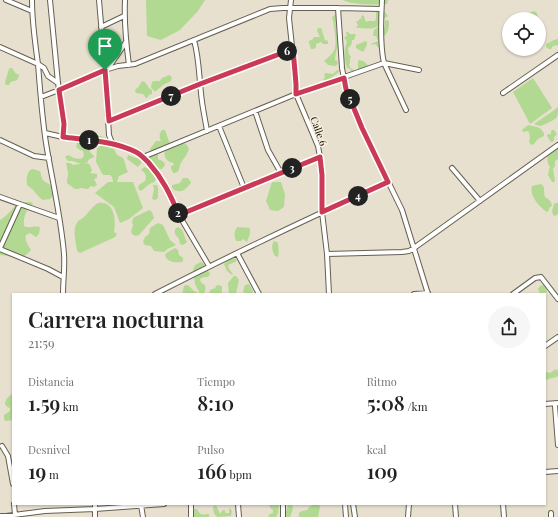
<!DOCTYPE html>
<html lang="es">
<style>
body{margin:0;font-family:"Playfair Display",serif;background:#f6f6f6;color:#222;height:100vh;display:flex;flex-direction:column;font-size:15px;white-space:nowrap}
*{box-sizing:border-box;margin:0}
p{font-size:13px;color:#767676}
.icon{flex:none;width:22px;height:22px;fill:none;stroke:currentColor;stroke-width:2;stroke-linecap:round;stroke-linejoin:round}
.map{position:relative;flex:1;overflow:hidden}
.side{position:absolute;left:12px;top:293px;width:534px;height:212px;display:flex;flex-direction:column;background:#fff;border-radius:0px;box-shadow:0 1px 3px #0004}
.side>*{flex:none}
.controls{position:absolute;left:502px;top:12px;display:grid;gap:8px}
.controls a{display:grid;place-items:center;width:44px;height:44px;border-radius:50%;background:#fff;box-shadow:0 1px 3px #0004;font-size:20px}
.pin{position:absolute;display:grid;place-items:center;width:34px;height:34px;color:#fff;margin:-41px -17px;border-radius:50% 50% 50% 0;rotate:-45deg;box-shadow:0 0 4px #0007}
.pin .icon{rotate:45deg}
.km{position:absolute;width:20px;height:20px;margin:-10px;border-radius:50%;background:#222;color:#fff;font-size:11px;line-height:20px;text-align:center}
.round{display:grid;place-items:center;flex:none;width:42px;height:42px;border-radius:21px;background:#f6f6f6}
.overview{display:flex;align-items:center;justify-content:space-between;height:68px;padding:0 16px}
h1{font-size:22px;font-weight:600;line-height:30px}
.metrics{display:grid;grid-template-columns:repeat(3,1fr);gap:6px;height:68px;padding:4px 16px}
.metrics div{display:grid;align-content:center}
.metrics b{font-size:20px;font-weight:600}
.metrics small{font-size:11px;font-weight:400}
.metrics p{font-size:11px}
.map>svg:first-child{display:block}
.green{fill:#b1d991}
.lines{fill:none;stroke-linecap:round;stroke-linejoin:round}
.minor-casing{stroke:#655f50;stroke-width:6}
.minor{stroke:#fff;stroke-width:4}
.route-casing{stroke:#fff;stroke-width:8}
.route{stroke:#ca3a56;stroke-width:5}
.labels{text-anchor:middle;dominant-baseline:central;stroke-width:3;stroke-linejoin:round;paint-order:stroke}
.street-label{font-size:10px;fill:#12100a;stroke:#f4eddb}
</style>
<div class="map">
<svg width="558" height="517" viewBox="0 0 558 517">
<rect width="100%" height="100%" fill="#e7e0ce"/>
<path class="green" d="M146 0H205L198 11 180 30 161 40 147 36Z
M343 0H388L387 4C377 5 351 5 343 0Z
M376 11 385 12 388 16 383 19 384 22C373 31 370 28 357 28L356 27 358 26 356 21H359V19H361L362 15 364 16 365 20 366 22 368 21H375L376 18Z
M534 11 537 13 538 18 529 19 528 15 529 13Z
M336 14C337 19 335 22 336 27 336 33 339 38 338 44 337 49 335 54 335 60L337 61 338 63 336 66 328 65 324 61C337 51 336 48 335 33 334 28 334 22 332 17Z
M387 20 389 21C389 30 388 34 380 39L383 48H379L375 44 372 45 371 44 378 41 376 36H373V35L374 30 378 27 380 29 385 27V21Z
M318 28H321L325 40 328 41V44H323L321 42 316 44V47L314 49H311L309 43V41L313 39 314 37H320L317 31Z
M346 32H348L350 34H356L354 40H352C352 44 351 46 348 48L349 54 351 57 350 59V63L349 64 350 68 354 70 353 71H351L350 69 347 68C344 59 343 51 347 42L344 37 347 36Z
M558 39V45L553 46 551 49H549L546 47V44L554 40Z
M366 41 367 42V45L363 52 356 48V45Z
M359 60 363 61 369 66 364 69H358V61Z
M10 68H12L16 74H18L19 76 17 80C13 82 11 80 9 85H6L5 82 9 69Z
M337 70 340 71 327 81 323 80 325 77 324 74 326 73 333 74Z
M169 75 172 77 171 81 163 85 156 91H154L151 87 152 82 154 81H160L162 78Z
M533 78 552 108 530 124 513 92Z
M142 81 145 82 149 88 152 90V94L149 95 147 98H146L143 94 136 93 135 91C136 88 138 88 139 86 141 84 140 83 142 81Z
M558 107C558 110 558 114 557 117 555 120 544 125 540 126L534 124 553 111Z
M528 125C533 126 536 127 540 128L544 133V136L538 139 533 145 530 144 529 141 530 138 529 132 528 131 523 132 522 130Z
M162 130H165L170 144C165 146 155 152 150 150V149L156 141H161C159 137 159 134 162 130Z
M552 130H554L557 134 554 137V141L551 142 550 141 547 136V135L549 134H551V131Z
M82 136 91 137 100 136 106 138V140L102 141 82 138 81 137Z
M76 142 85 144 89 145 90 152 94 156V157L88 160V162L81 164 73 161H68L65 157 68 155 74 158 81 159 84 156 83 151 80 150 76 147 77 144Z
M182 143C186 143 187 145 189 149 187 155 184 158 181 163 179 166 180 171 177 172 176 173 174 173 173 173L171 168V166L174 165 173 163C170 162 167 161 165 157 162 147 176 146 182 143Z
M100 146H103L114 149 117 155 123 158C126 163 125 167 128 172L119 176 117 182H133L143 208 129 219 120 223 114 207 95 193 108 182H113L112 177 110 175H103L96 162 97 149Z
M558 147V159L555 161V166L553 169 555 181 554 182H552L548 175 549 170 550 167C547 162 547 159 548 154Z
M154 154H158V159C161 161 164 160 165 165L162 169C154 170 152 164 149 158Z
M128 155C132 156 134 158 138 158L142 162 138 167 127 159Z
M66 163H70L73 165C77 164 82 164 87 163L90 165 92 171 90 173 97 174V178L94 179 97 185 94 187 91 186 88 189 81 188 78 189H75L67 183V179L68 176V172Z
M144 167C150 168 154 175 156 180 154 183 150 183 147 186 144 188 144 190 140 191L138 188 139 185 145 181C147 176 146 173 141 170Z
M32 169C45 172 38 171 43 180 45 183 49 183 51 186L53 196 50 199 43 200 40 198 33 190 27 185V184C26 180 27 175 29 171Z
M183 178H188L190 181 191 183C185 190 183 193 174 190L172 187V185L180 183Z
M272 182H281L285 194 284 207 278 211 270 210 266 201Z
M541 184C546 187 543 192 545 197 549 200 551 200 552 206L549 208V210L547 212C539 207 529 195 532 186Z
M153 185H157L158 188V198L155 200 152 199 154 189Z
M31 202 33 204C26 210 23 217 24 226 29 229 34 225 40 227L39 234 36 237 30 233 26 235C24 240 28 245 31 250 18 264 16 256 0 255V220C8 216 14 205 20 203 23 202 28 202 31 202Z
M98 203C115 201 116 220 114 232L117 234 115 237 113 238 80 253 77 251C76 243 72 230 77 223 78 220 82 219 84 217 89 212 92 207 98 203Z
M556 203H558V214L555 216 553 215 552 211 554 204Z
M149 210 152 212 154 218 139 235 136 236 133 235 131 232 133 225 132 222 133 218Z
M158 223 163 225 170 240 176 245 172 247 169 248 164 252 154 251 151 246 145 245 143 242 145 237 149 234 150 228Z
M178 227C185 230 183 236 187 242L183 245 180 244 179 239 175 234V229Z
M237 227 250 228V234L247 242 243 239 241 241H236C234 236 234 232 237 227Z
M274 241 277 242C279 245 279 253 278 257L275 256C272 251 271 246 274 241Z
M175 248 178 250 179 255 183 258V261L182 262C174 263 166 262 165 254Z
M232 258 236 259 237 261 228 265 229 269 233 274 232 275 227 271 224 264 225 263Z
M201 262 204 264V267L194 272 193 270 195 265Z
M205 271H208L210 273 209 276C206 278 204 276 200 279 201 287 207 280 205 292L202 294H200L195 284 194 277 198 274Z
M234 276H236L239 280 236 294H229L228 283Z
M249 284 253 291 252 294H245L243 291 245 285Z
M545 284 547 292 545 295V294H540L538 289 540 286Z
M186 285H188L194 291 197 292V294H182L184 286Z
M217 285 222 286V294H209L210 290 215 288Z
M556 369 558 371V376C553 379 550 377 545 381V373L547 372 550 373Z
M13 394V420L5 421 4 418V415L10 411V408L7 407 5 404C5 400 9 395 13 394Z
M267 504H279L278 513 276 517H268L270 514 273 513V510L271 509 270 506Z
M288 504H292L293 509 290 517H286C284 512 288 509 288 504Z
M316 504 320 506V507L318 517H299V513L302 511 307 510 310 506Z
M215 505 217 507 220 514 223 510H225V513H229V509L230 508 232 511 231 516 217 517C214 514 213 511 213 507Z
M194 509H197C201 517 202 514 209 514V517H192L193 510Z"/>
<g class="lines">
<g class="minor-casing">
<path id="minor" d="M6 0 32 11
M32 0C32 21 35 43 38 64 40 90 42 117 46 143 52 180 61 217 64 254 65 267 63 281 63 294
M50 0 58 83 64 123 63 137
M99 0 105 70
M125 0C124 22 126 43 129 65
M291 0 289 18 296 84V94L318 146 320 157 322 175V212L327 254 329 294
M382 0C381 18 380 46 384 63L406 110
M338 8 342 68 346 89 362 128 402 210 428 294
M101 27 124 16
M194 40C199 58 199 75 201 93 202 106 205 118 207 131
M0 47 38 64 44 68 48 76 58 83
M105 70 118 66 135 64 270 9 283 8H338L381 9
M106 70 111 64 126 42
M503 93 558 55
M41 97 59 90 105 70 109 135 112 143 137 152 143 157 157 172 169 191 179 215 209 266
M255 111 268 150 281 173
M109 121 200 84 293 49
M219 126 244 188
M45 133 63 137 112 143
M0 140 34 156 49 158
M143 157 296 94 384 63 419 70
M452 168 480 201
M0 197 59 218
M179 215 320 157
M0 248 20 204
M0 249 48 269 63 277
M237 253 259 294
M327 254 402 252 409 251 414 248 558 145
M155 294C231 255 309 218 388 182
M414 294 428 293
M513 294 535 278 541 277 558 299
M545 346 558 337
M545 404 558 403
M556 404 555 406 558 445
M2 446 8 456 13 484
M545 472 558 471
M14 504 15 515
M191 504V517
M238 504 239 517
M283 504V517
M345 504 346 517
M353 504 355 517
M455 504 456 517
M503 504 504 517
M141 505 143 517
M551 513V517
M0 516H6L45 511 95 509 164 504
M95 517V504
M408 517 409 504"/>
</g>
<use href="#minor" class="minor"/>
</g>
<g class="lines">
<g class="route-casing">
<path id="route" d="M293 49 296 84V94L344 78 346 89 362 128 388 182 322 212V175L320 157 179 215C170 194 163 179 148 162 144 158 140 154 136 152 114 141 87 140 63 137L64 124 59 90 105 70 109 121 200 84Z"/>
</g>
<use href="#route" class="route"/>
</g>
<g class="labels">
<g class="street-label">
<text transform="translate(319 131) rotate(70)">Calle 6</text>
</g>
</g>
</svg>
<div class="controls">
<a><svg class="icon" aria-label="locate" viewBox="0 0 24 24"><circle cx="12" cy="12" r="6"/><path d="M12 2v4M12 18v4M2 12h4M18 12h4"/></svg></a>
</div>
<div class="pin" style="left:105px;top:70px;background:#1e9e55"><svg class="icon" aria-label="arrive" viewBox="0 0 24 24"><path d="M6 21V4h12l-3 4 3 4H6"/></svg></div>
<b class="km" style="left:89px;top:140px">1</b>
<b class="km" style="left:178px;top:213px">2</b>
<b class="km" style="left:292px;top:168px">3</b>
<b class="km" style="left:358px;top:196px">4</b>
<b class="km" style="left:350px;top:99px">5</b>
<b class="km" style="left:287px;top:51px">6</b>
<b class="km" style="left:171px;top:96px">7</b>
<section class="side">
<div class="overview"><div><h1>Carrera nocturna</h1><p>21:59</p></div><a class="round"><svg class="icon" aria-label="share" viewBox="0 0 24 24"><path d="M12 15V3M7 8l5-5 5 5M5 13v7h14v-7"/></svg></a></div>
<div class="metrics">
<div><p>Distancia</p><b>1.59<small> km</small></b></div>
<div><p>Tiempo</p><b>8:10</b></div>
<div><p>Ritmo</p><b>5:08<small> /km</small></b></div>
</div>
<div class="metrics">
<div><p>Desnivel</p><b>19<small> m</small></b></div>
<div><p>Pulso</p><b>166<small> bpm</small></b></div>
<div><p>kcal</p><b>109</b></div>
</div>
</section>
</div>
